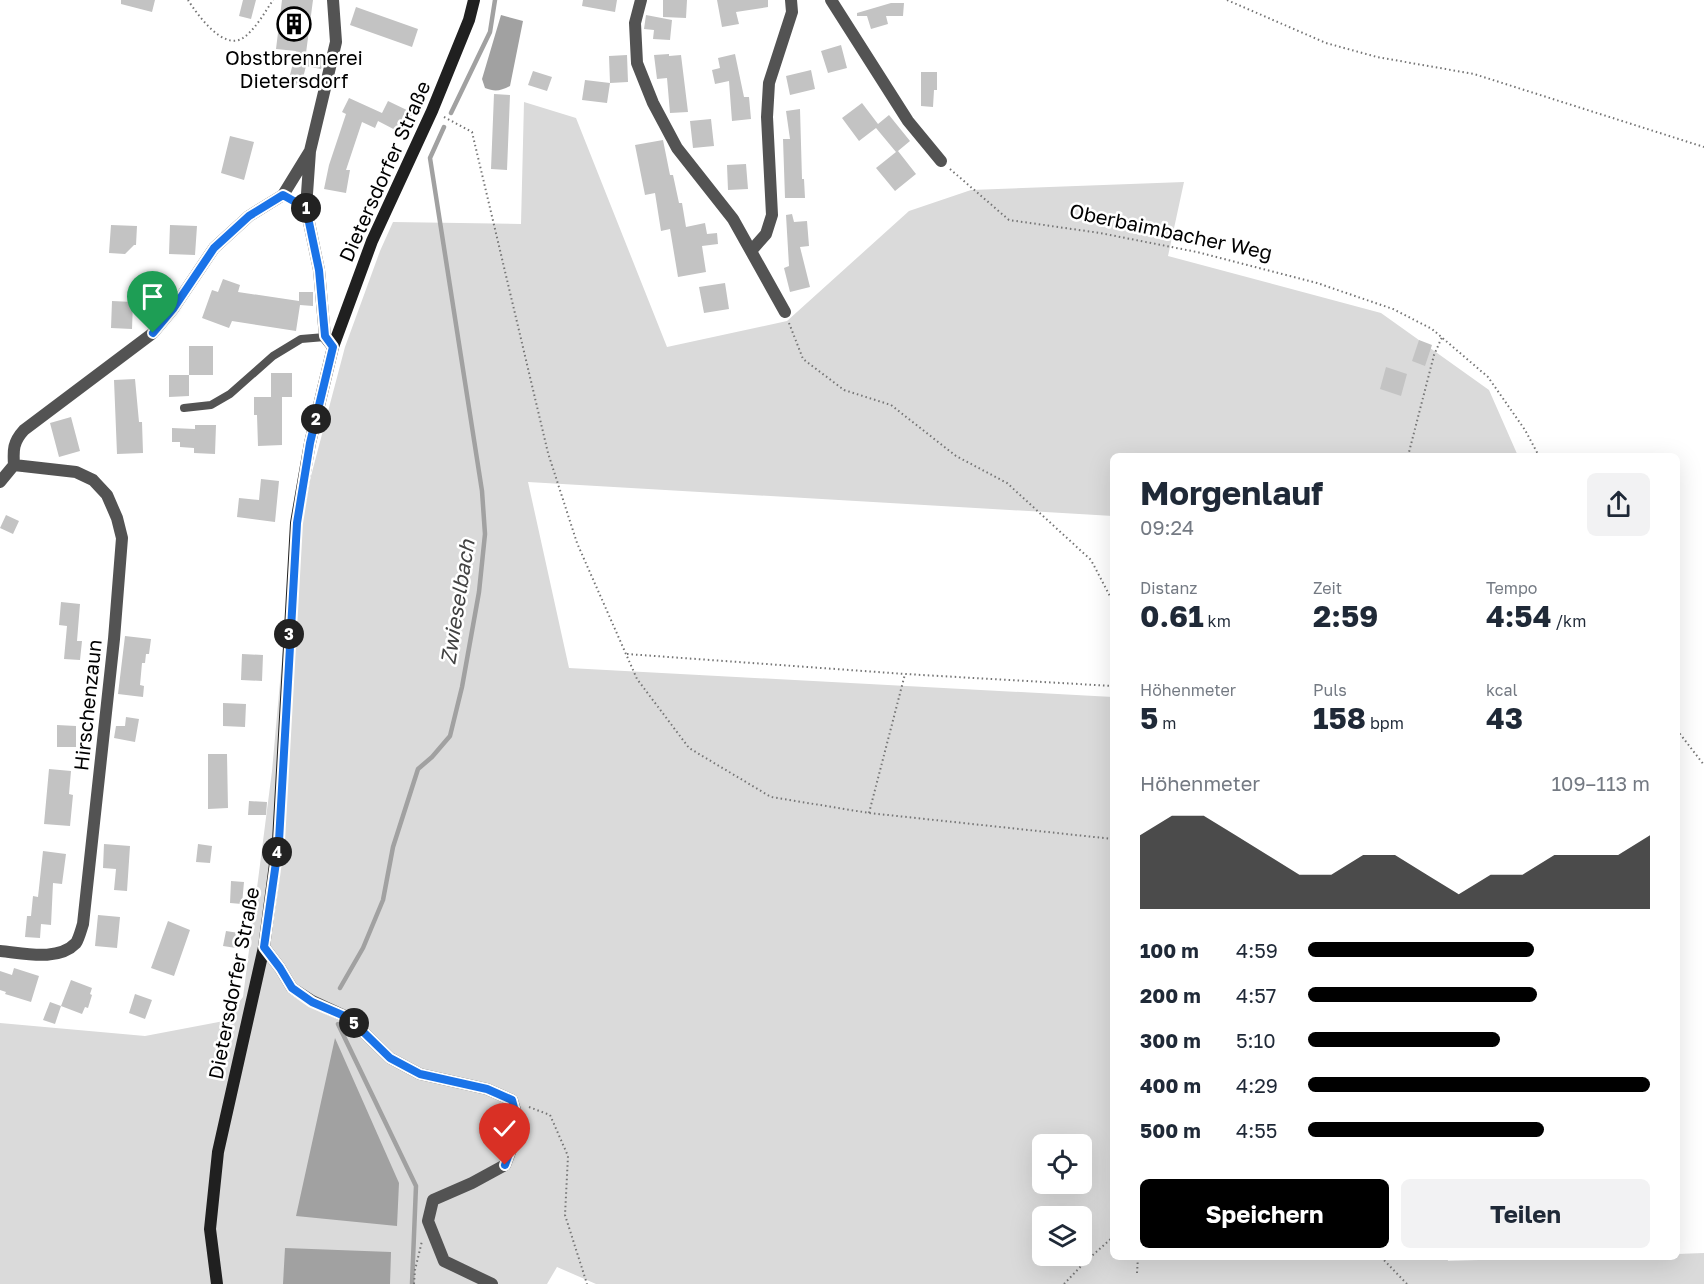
<!DOCTYPE html>
<html lang="de">
<meta charset="utf-8">
<style>
body{margin:0;font-family:"Golos Text",sans-serif;background:#f2f2f3;color:#1f2937;height:100vh;display:flex;flex-direction:column;font-size:22px;white-space:nowrap}
*{box-sizing:border-box;margin:0}
p{font-size:20px;color:#747a83}
.icon{flex:none;width:33px;height:33px;fill:none;stroke:currentColor;stroke-width:2;stroke-linecap:round;stroke-linejoin:round}
.map{position:relative;flex:1;overflow:hidden}
.drawer{position:absolute;left:1110px;top:453px;width:570px;height:807px;display:flex;flex-direction:column;background:#fff;border-radius:9px;box-shadow:0 6px 24px #0002}
.drawer>*{flex:none}
.buttons{position:absolute;left:1032px;top:1134px;display:grid;gap:12px}
.buttons a{display:grid;place-items:center;width:60px;height:60px;border-radius:9px;background:#fff;box-shadow:0 6px 24px #0002;font-size:30px}
.pin{position:absolute;display:grid;place-items:center;width:51px;height:51px;color:#fff;margin:-62px -26px;border-radius:50% 50% 50% 0;rotate:-45deg;box-shadow:0 0 6px #0007}
.pin .icon{rotate:45deg}
.km{position:absolute;width:30px;height:30px;margin:-15px;border-radius:50%;background:#222;color:#fff;font-size:16px;line-height:30px;text-align:center}
.round{display:grid;place-items:center;flex:none;width:63px;height:63px;border-radius:9px;background:#f2f2f3}
.overview{display:flex;align-items:center;justify-content:space-between;height:102px;padding:0 30px}
h1{font-size:33px;font-weight:700;line-height:45px}
.stats{display:grid;grid-template-columns:repeat(3,1fr);gap:9px;height:102px;padding:6px 30px}
.stats div{display:grid;align-content:center}
.stats b{font-size:30px;font-weight:700}
.stats small{font-size:16px;font-weight:400}
.stats p{font-size:16px}
.chart{height:168px;padding:12px 30px}
.chart p{display:flex;justify-content:space-between}
.chart svg{width:100%;height:108px;margin-top:6px;fill:#000;opacity:.7}
.action{display:flex;gap:12px;margin-top:auto;padding:12px 30px}
.action a{flex:1;height:69px;border-radius:9px;background:#000;color:#fff;font-size:24px;font-weight:700;line-height:69px;text-align:center}
.action a+a{background:#f2f2f3;color:#1f2937}
ul{padding:0 30px;list-style:none;font-size:20px}
li{display:grid;grid-template-columns:96px 72px 1fr;align-items:center;height:45px}
li i{height:15px;border-radius:8px;background:#000}
.map>svg:first-child{display:block}
.green{fill:#dadada;fill-rule:evenodd}
.water{fill:#a1a1a1}
.lines{fill:none;stroke-linecap:round;stroke-linejoin:round}
.stream{stroke:#a1a1a1;stroke-width:4.5}
.building{fill:#c3c3c3}
.path{stroke:#757575;stroke-width:2;stroke-dasharray:1.5 3;stroke-linecap:butt}
.lane{stroke:#535353;stroke-width:8}
.street{stroke:#535353;stroke-width:12}
.secondary{stroke:#202020;stroke-width:12}
.route-casing{stroke:#fff;stroke-width:12}
.route{stroke:#1a73e8;stroke-width:8}
.labels{text-anchor:middle;dominant-baseline:central;stroke-width:5;stroke-linejoin:round;paint-order:stroke}
.poi-label{font-size:20px;fill:#000;stroke:#fff}
.street-label{font-size:20px;fill:#000;stroke:#fff}
.water-label{font-size:21px;font-style:italic;fill:#424242;stroke:#fff}
</style>
<div class="map">
<svg width="1704" height="1284" viewBox="0 0 1704 1284">
<rect width="100%" height="100%" fill="#fff"/>
<path class="green" d="M524 102 576 118 667 347 787 321 909 211 971 190 1184 182 1168 256 1381 313 1489 390 1518 456H1113V516L528 482 569 668 1113 697V1257H1447L1448 1261 1571 1257H1677V1254L1704 1253V1284H596L557 1267 547 1284H0V1023L145 1036 224 1021 243 997 272 771 292 548 345 347 380 251 393 222 521 224ZM1042 1144H1082V1184H1042ZM1042 1216H1082V1256H1042Z"/>
<path class="water" d="M501 15 523 21 510 86C500 91 495 92 485 88L482 79Z
M335 1038 399 1183 397 1226 296 1216Z
M285 1248 391 1252 390 1284H283Z"/>
<g class="lines">
<path class="stream" d="M451 113 490 32 495 0
M340 988 363 948 383 900 393 847 418 769 432 757 450 736 462 687 479 592 485 534 482 491 430 158 444 127
M338 1024 416 1186 412 1284"/>
</g>
<path class="building" d="M121 0H155L152 12 121 4Z
M243 0H256L251 19 239 16Z
M282 0H313L306 53 324 57 321 69 306 66 301 86 288 83 296 51 276 49Z
M583 0H617L615 12 582 6Z
M663 0H687L686 18 663 17Z
M717 0H768V7L736 12 739 24 722 27Z
M891 3H904L903 16H886L888 24 871 29 867 16H857V13Z
M356 7 418 29 412 47 350 25Z
M646 15 672 20 670 40 653 39 654 30 644 29Z
M841 45 847 68 828 73 821 51Z
M669 54V56L681 55 688 112 670 113 667 78 657 79 654 55Z
M735 54 744 97H749L751 119 732 121 729 81 715 84 712 70 720 68 718 58Z
M627 55 628 82 610 83 609 56Z
M811 70 815 89 790 95 786 76Z
M533 71 552 77 547 91 528 85Z
M921 72H937V90H934L933 107 921 106Z
M585 80 610 83 607 103 582 100Z
M494 94 510 95 507 170 491 169Z
M349 98 382 113 388 101 413 113 403 134 378 121 375 128 362 122 346 170H350L346 193 324 189 329 165 346 114 342 112Z
M862 103 878 124 889 115 910 141 898 151 916 174 895 191 876 168 896 152 876 128 859 141 842 118Z
M800 109 802 179H804L805 198H785L783 139H790L786 111Z
M711 119 714 146 693 148 690 121Z
M230 136 254 142 244 180 221 173Z
M663 140 670 175H673L679 203H682L686 227 705 223 707 234 717 233 718 244 702 246 706 272 678 277 670 229 661 231 655 193 645 195 635 145Z
M746 164 748 189 728 190 727 165Z
M792 214 794 222 807 221 809 246 800 247 810 287 790 292 784 268 789 266 786 215Z
M111 225 137 226 136 245H134L125 254 109 253Z
M170 225 197 226 195 255 169 254Z
M223 279 240 285 238 292 299 301V292H313V306L300 305 296 331 232 321 229 328 202 318 212 290 218 292Z
M725 283 729 309 704 313 699 287Z
M112 301 133 302 132 329 111 328Z
M1419 340 1432 345 1425 366 1412 361Z
M189 346H213V375H189Z
M1386 367 1407 374 1401 396 1380 389Z
M271 373H292V397H282V445L258 446 257 415H254V397H278H271Z
M169 375H189V396L169 397Z
M135 379 139 422H142L143 453 117 454 114 380Z
M71 417 80 451 59 457 50 423Z
M195 425H216L215 454 194 453V448L180 447V442H172V428L195 429Z
M261 479 279 481 275 522 237 517 239 498 259 500Z
M6 515 19 521 13 534 0 528Z
M61 602 80 604 77 641H82L80 660 64 659 67 626 59 625Z
M125 636 151 639 149 654H146L145 663H142L140 685 144 686 143 697 118 694Z
M242 654 263 655 262 681 241 680Z
M223 703 246 704 245 727 223 726Z
M126 717 139 719 135 742 114 738 116 726H125Z
M57 725 76 726V747H57Z
M208 754H227L228 808 208 809Z
M49 769 71 771 69 794 73 795 70 826 44 824Z
M249 801 267 802 266 815H248Z
M104 844 130 846 127 891 114 890 116 869 103 868Z
M198 844 212 846 210 863 196 862Z
M43 851 66 854 62 884 53 883 51 925 41 924 40 938 25 937 27 916H31L33 896 38 897Z
M231 881 244 882 242 904 230 903Z
M98 915 120 917 117 948 95 946Z
M168 921 190 930 174 976 151 968Z
M226 931 239 933 236 948 223 946Z
M14 968 39 976 31 1002 5 994 6 992 0 990V971L12 975Z
M71 980 92 988 90 994 92 995 88 1008 85 1007 82 1014 61 1006Z
M135 994 152 1000 145 1019 129 1013Z
M50 1002 61 1006 55 1024 43 1020Z"/>
<g class="lines">
<path class="path" d="M188 0C197 14 223 51 243 38 255 30 265 12 273 0
M1227 0 1326 43 1377 57 1474 74 1704 147
M444 117 472 132 548 453 577 543 637 679 689 748 771 797 869 813 1113 839
M950 169 1009 220 1100 233 1197 252 1317 283 1393 309 1432 329 1488 377 1525 430 1539 456
M789 323 803 359 844 390 891 405 956 456 1007 483 1091 560 1113 602
M1408 456 1434 355 1442 337
M627 654 905 674 1113 686
M1677 730 1704 765
M869 813 905 674
M529 1107 550 1115 568 1156 565 1215 587 1284
M1381 1257 1407 1284
M1137 1273 1138 1257
M414 1284 415 1270 422 1241
M1064 1284 1083 1264 1113 1237"/>
<path class="lane" d="M184 408 211 405 230 394 273 356 301 339 325 337"/>
<path class="street" d="M333 0 336 42 310 151 306 208 319 270 325 337 333 347
M641 0 635 23 637 63 653 103 677 148 733 219 785 312
M831 0 908 121 941 161
M751 251 766 234 772 215 767 117 769 83 792 12 791 0
M0 482 14 465C13 450 13 442 24 430L153 333 173 309 214 248 249 216 283 195 310 151
M264 947 280 968 292 988 312 1001 349 1018 390 1058 420 1074 487 1089 512 1100 520 1126 505 1165 472 1183 433 1200 428 1221 444 1261 492 1284
M0 951C23 953 58 962 76 943 79 938 81 930 83 924L114 639 122 538 117 518 107 495 93 480 76 472 14 465"/>
<path class="secondary" d="M217 1284 210 1229 218 1152 264 947 278 841 296 523 310 443 333 347 372 241 432 111 469 20 474 0"/>
</g>
<g class="lines">
<g class="route-casing">
<path id="route" d="M153 333 173 309 214 248 249 216 283 195 306 208 319 270 325 336 333 347 310 443 297 523 279 841 264 947 280 968 292 988 312 1002 349 1018 390 1058 420 1074 487 1089 512 1100 519 1126 505 1165"/>
</g>
<use href="#route" class="route"/>
</g>
<defs>
<g id="building-ring" transform="scale(1.725)"><circle r="9.5" fill="#fff" stroke="#000" stroke-width="1.5"/><path d="M-4-6H4V6H1V3H-1V6H-4ZM-2.5-4.3h1.7v1.8h-1.7ZM.8-4.3h1.7v1.8H.8ZM-2.5-1h1.7V.8h-1.7ZM.8-1h1.7V.8H.8Z" fill="#000"/></g>
</defs>
<g fill-rule="evenodd">
<use href="#building-ring" x="294" y="24"/>
</g>
<g class="labels">
<g class="poi-label">
<text x="294" y="57">Obstbrennerei<tspan x="294" dy="23">Dietersdorf</tspan></text>
</g>
<g class="street-label">
<text transform="translate(384 171) rotate(-66)">Dietersdorfer Straße</text>
<text transform="translate(1171 231) rotate(12)">Oberbaimbacher Weg</text>
<text transform="translate(87 705) rotate(-84)">Hirschenzaun</text>
<text transform="translate(233 983) rotate(-79)">Dietersdorfer Straße</text>
</g>
<g class="water-label">
<text transform="translate(457 602) rotate(-81)">Zwieselbach</text>
</g>
</g>
</svg>
<div class="buttons">
<a><svg class="icon" aria-label="locate" viewBox="0 0 24 24"><circle cx="12" cy="12" r="6"/><path d="M12 2v4M12 18v4M2 12h4M18 12h4"/></svg></a>
<a><svg class="icon" aria-label="layers" viewBox="0 0 24 24"><path d="M12 4l9 5-9 5-9-5zM3 14l9 5 9-5"/></svg></a>
</div>
<div class="pin" style="left:153px;top:333px;background:#1e9e55"><svg class="icon" aria-label="arrive" viewBox="0 0 24 24"><path d="M6 21V4h12l-3 4 3 4H6"/></svg></div>
<div class="pin" style="left:505px;top:1165px;background:#d93025"><svg class="icon" aria-label="check" viewBox="0 0 24 24"><path d="M5 12l5 5 9-10"/></svg></div>
<b class="km" style="left:306px;top:208px">1</b>
<b class="km" style="left:316px;top:419px">2</b>
<b class="km" style="left:289px;top:634px">3</b>
<b class="km" style="left:277px;top:852px">4</b>
<b class="km" style="left:354px;top:1023px">5</b>
<section class="drawer">
<div class="overview"><div><h1>Morgenlauf</h1><p>09:24</p></div><a class="round"><svg class="icon" aria-label="share" viewBox="0 0 24 24"><path d="M12 15V3M7 8l5-5 5 5M5 13v7h14v-7"/></svg></a></div>
<div class="stats">
<div><p>Distanz</p><b>0.61<small> km</small></b></div>
<div><p>Zeit</p><b>2:59</b></div>
<div><p>Tempo</p><b>4:54<small> /km</small></b></div>
</div>
<div class="stats">
<div><p>Höhenmeter</p><b>5<small> m</small></b></div>
<div><p>Puls</p><b>158<small> bpm</small></b></div>
<div><p>kcal</p><b>43</b></div>
</div>
<div class="chart"><p><span>Höhenmeter</span>109–113 m</p>
<svg viewBox="0 0 160 44" preserveAspectRatio="none"><path d="M0 44V14L10 6L20 6L30 14L40 22L50 30L60 30L70 22L80 22L90 30L100 38L110 30L120 30L130 22L140 22L150 22L160 14V44z"/></svg>
</div>
<ul>
<li><b>100 m</b>4:59<i style="width:66%"></i></li>
<li><b>200 m</b>4:57<i style="width:67%"></i></li>
<li><b>300 m</b>5:10<i style="width:56%"></i></li>
<li><b>400 m</b>4:29<i style="width:100%"></i></li>
<li><b>500 m</b>4:55<i style="width:69%"></i></li>
</ul>
<div class="action"><a>Speichern</a><a>Teilen</a></div>
</section>
</div>
